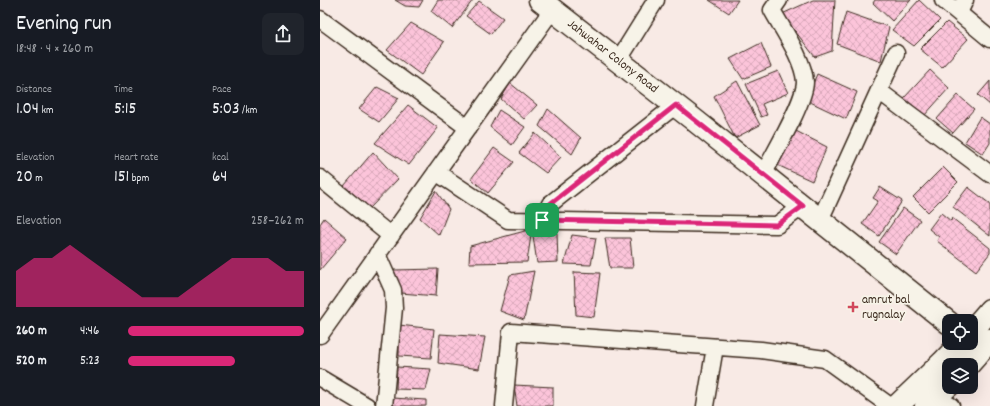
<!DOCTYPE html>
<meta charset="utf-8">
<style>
body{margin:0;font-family:Dekko,sans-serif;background:#20242c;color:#f1f3f6;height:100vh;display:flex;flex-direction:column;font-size:15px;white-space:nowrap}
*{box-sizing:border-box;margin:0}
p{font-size:13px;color:#9ea1a6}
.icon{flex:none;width:22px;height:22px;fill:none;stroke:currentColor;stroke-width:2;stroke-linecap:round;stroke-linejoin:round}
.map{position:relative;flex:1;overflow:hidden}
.sheet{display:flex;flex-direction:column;background:#171b24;width:320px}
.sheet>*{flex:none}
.fabs{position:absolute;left:622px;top:314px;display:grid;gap:8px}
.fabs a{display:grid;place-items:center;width:36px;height:36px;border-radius:8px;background:#171b24;box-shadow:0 4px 16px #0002;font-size:20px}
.pin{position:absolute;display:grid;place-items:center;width:34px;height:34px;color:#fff;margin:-17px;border-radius:8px;box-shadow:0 2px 6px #0006}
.round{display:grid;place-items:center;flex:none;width:42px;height:42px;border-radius:8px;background:#20242c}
.head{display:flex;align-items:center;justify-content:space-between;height:68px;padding:0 16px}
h1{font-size:22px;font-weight:600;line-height:30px}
.metrics{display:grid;grid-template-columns:repeat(3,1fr);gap:6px;height:68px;padding:4px 16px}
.metrics div{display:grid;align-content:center}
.metrics b{font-size:17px;font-weight:600}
.metrics small{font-size:11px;font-weight:400}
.metrics p{font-size:11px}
.chart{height:112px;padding:8px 16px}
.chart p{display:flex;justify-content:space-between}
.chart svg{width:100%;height:72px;margin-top:4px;fill:#db2777;opacity:.7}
ul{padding:0 16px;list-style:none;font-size:13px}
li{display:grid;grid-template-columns:64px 48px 1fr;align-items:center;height:30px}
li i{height:10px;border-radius:5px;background:#db2777}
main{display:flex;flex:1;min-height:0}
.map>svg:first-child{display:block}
.building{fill:url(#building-cross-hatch);stroke:#3b2a1e}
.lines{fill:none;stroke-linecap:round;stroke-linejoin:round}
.street-casing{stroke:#3b2a1e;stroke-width:19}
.secondary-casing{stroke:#3b2a1e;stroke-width:25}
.street{stroke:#f7f3e8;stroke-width:16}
.secondary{stroke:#f7f3e8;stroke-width:22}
.route-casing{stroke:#fff;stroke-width:8}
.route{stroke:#db2777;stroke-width:5}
.poi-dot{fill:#d1495b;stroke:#f7f3e8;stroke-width:1.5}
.labels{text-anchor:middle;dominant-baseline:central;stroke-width:3.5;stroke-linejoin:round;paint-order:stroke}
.street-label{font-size:13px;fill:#3b2a1e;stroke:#f7f3e8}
.poi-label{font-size:13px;fill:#3b2a1e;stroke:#f7f3e8;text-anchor:start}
</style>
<main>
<section class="sheet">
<div class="head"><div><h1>Evening run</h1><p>18:48 · 4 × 260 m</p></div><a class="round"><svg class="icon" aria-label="share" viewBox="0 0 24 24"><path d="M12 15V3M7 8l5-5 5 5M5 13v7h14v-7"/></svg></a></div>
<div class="metrics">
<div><p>Distance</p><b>1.04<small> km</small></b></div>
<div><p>Time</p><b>5:15</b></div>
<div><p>Pace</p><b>5:03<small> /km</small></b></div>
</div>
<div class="metrics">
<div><p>Elevation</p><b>20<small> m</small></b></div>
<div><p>Heart rate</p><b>151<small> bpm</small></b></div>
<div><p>kcal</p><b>64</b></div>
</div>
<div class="chart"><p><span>Elevation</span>258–262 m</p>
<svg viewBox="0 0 160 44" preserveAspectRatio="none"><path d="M0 44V22L10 14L20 14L30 6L40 14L50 22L60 30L70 38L80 38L90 38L100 30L110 22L120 14L130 14L140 14L150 22L160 22V44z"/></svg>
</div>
<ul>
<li><b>260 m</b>4:46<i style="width:100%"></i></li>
<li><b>520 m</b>5:23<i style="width:61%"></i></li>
</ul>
</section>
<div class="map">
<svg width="670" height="406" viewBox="0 0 670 406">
<defs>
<pattern id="building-cross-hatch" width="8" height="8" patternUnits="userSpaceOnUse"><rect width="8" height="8" fill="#fcc4da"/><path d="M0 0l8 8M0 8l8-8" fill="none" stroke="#d9a9bb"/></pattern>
</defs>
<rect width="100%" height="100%" fill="#f8eae5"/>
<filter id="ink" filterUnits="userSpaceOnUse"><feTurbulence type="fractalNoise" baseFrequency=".025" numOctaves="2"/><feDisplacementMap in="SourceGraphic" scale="8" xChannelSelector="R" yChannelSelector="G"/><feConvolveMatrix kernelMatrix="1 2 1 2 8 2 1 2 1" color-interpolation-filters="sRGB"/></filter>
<g filter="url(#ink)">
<path class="building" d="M75 0H103L99 7 85 6Z
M118 0H153L132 28 111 11Z
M389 0H418L409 13Z
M493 0H515L512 51 495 57 462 14Z
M555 0H591L572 21 553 3Z
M599 0 620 20 594 46 572 30Z
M159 1 183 18 171 34 146 16Z
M526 12 569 27 561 61 517 44Z
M627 22 648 39 622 67 600 49Z
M91 23 124 42 101 75 67 50Z
M441 43 451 67 423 79 410 59Z
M610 70 629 88 604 116 584 98Z
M458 71 468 93 442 104 447 115 441 117 426 84Z
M497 74 537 92 526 119 486 100Z
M417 81 440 125 415 138 394 96Z
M670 81V105L658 95Z
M190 83 217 105 204 119 181 99Z
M57 87 79 98 59 122 39 109Z
M638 95 654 109 633 133 617 119Z
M88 105 118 128 89 165 55 143Z
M228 109 261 138 252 154 219 126Z
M179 110 205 127 192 145 170 127Z
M660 117 670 124V143L663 154 645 142Z
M474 130 507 147 492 181 455 164Z
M215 133 241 157 226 173 199 153Z
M174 148 194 162 168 193 151 179Z
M53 152 78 179 50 208 24 186Z
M623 167 638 182 608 212 593 197Z
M560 187 582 201 559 236 542 224 558 201 553 198Z
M648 187 670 204V236L633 207Z
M116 191 129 209 119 235 100 218Z
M583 208 600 220 576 254 559 242Z
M621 213 631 221 632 218 670 248V253L656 271 617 241 619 237 609 229Z
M4 218 27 238 0 270V224Z
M212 229 237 233 238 262 217 263Z
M212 229 207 262 149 263 150 246Z
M252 235 276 238 271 265 244 264Z
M285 238H310L313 268H290Z
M118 269 116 296 81 293 74 270Z
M214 271 204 320 180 311 190 275Z
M254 272 280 273 274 317 256 315Z
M79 325 114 329 111 358 79 356Z
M120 334 165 337 159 369 118 363Z
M77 367 111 369 106 390 76 389Z
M194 385 233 387V406H197Z
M72 398 106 400V406H74Z"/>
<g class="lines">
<g class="street-casing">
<path id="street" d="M623 0 670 39
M639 13 645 0
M0 19 148 128
M298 61 336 0
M559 91 670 174
M116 172 188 220 457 225 483 206
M443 175C453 155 485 102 485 82 484 60 463 30 452 10L459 0
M0 178 71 236
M222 220 230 204 356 105
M500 220 576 53
M57 254 73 290 74 308 64 406
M0 335 232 10
M0 378 47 406
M607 392 631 406
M184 406 191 332 441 350 505 359 570 406
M385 406 395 347"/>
</g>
<g class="secondary-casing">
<g id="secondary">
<path id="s1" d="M220 0 373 119 629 323"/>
<path d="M651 332 670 310"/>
<path d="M648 365 670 340"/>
<path d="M577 406 623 362 641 343"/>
<path d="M606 406 629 385"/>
</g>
</g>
<use href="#street" class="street"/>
<use href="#secondary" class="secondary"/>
</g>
</g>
<g class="lines" filter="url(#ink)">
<g class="route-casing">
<path id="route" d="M356 105 483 206 457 225 222 220 230 204Z"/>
</g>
<use href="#route" class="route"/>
</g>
<path class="poi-dot" d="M531 301h4v4h4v4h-4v4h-4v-4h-4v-4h4z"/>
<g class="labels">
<g class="street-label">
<text stroke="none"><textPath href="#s1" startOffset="92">Jahwahar Colony Road</textPath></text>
</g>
<g class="poi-label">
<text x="542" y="300">amrut bal<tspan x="542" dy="15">rugnalay</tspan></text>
</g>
</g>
</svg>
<div class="fabs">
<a><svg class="icon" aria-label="locate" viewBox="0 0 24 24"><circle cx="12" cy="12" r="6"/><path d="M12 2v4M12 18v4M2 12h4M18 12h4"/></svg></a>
<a><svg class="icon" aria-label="layers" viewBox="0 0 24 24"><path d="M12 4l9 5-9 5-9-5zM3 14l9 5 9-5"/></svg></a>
</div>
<div class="pin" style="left:222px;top:220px;background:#1e9e55"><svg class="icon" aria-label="arrive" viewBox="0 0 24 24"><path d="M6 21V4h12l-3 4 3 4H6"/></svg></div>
</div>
</main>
